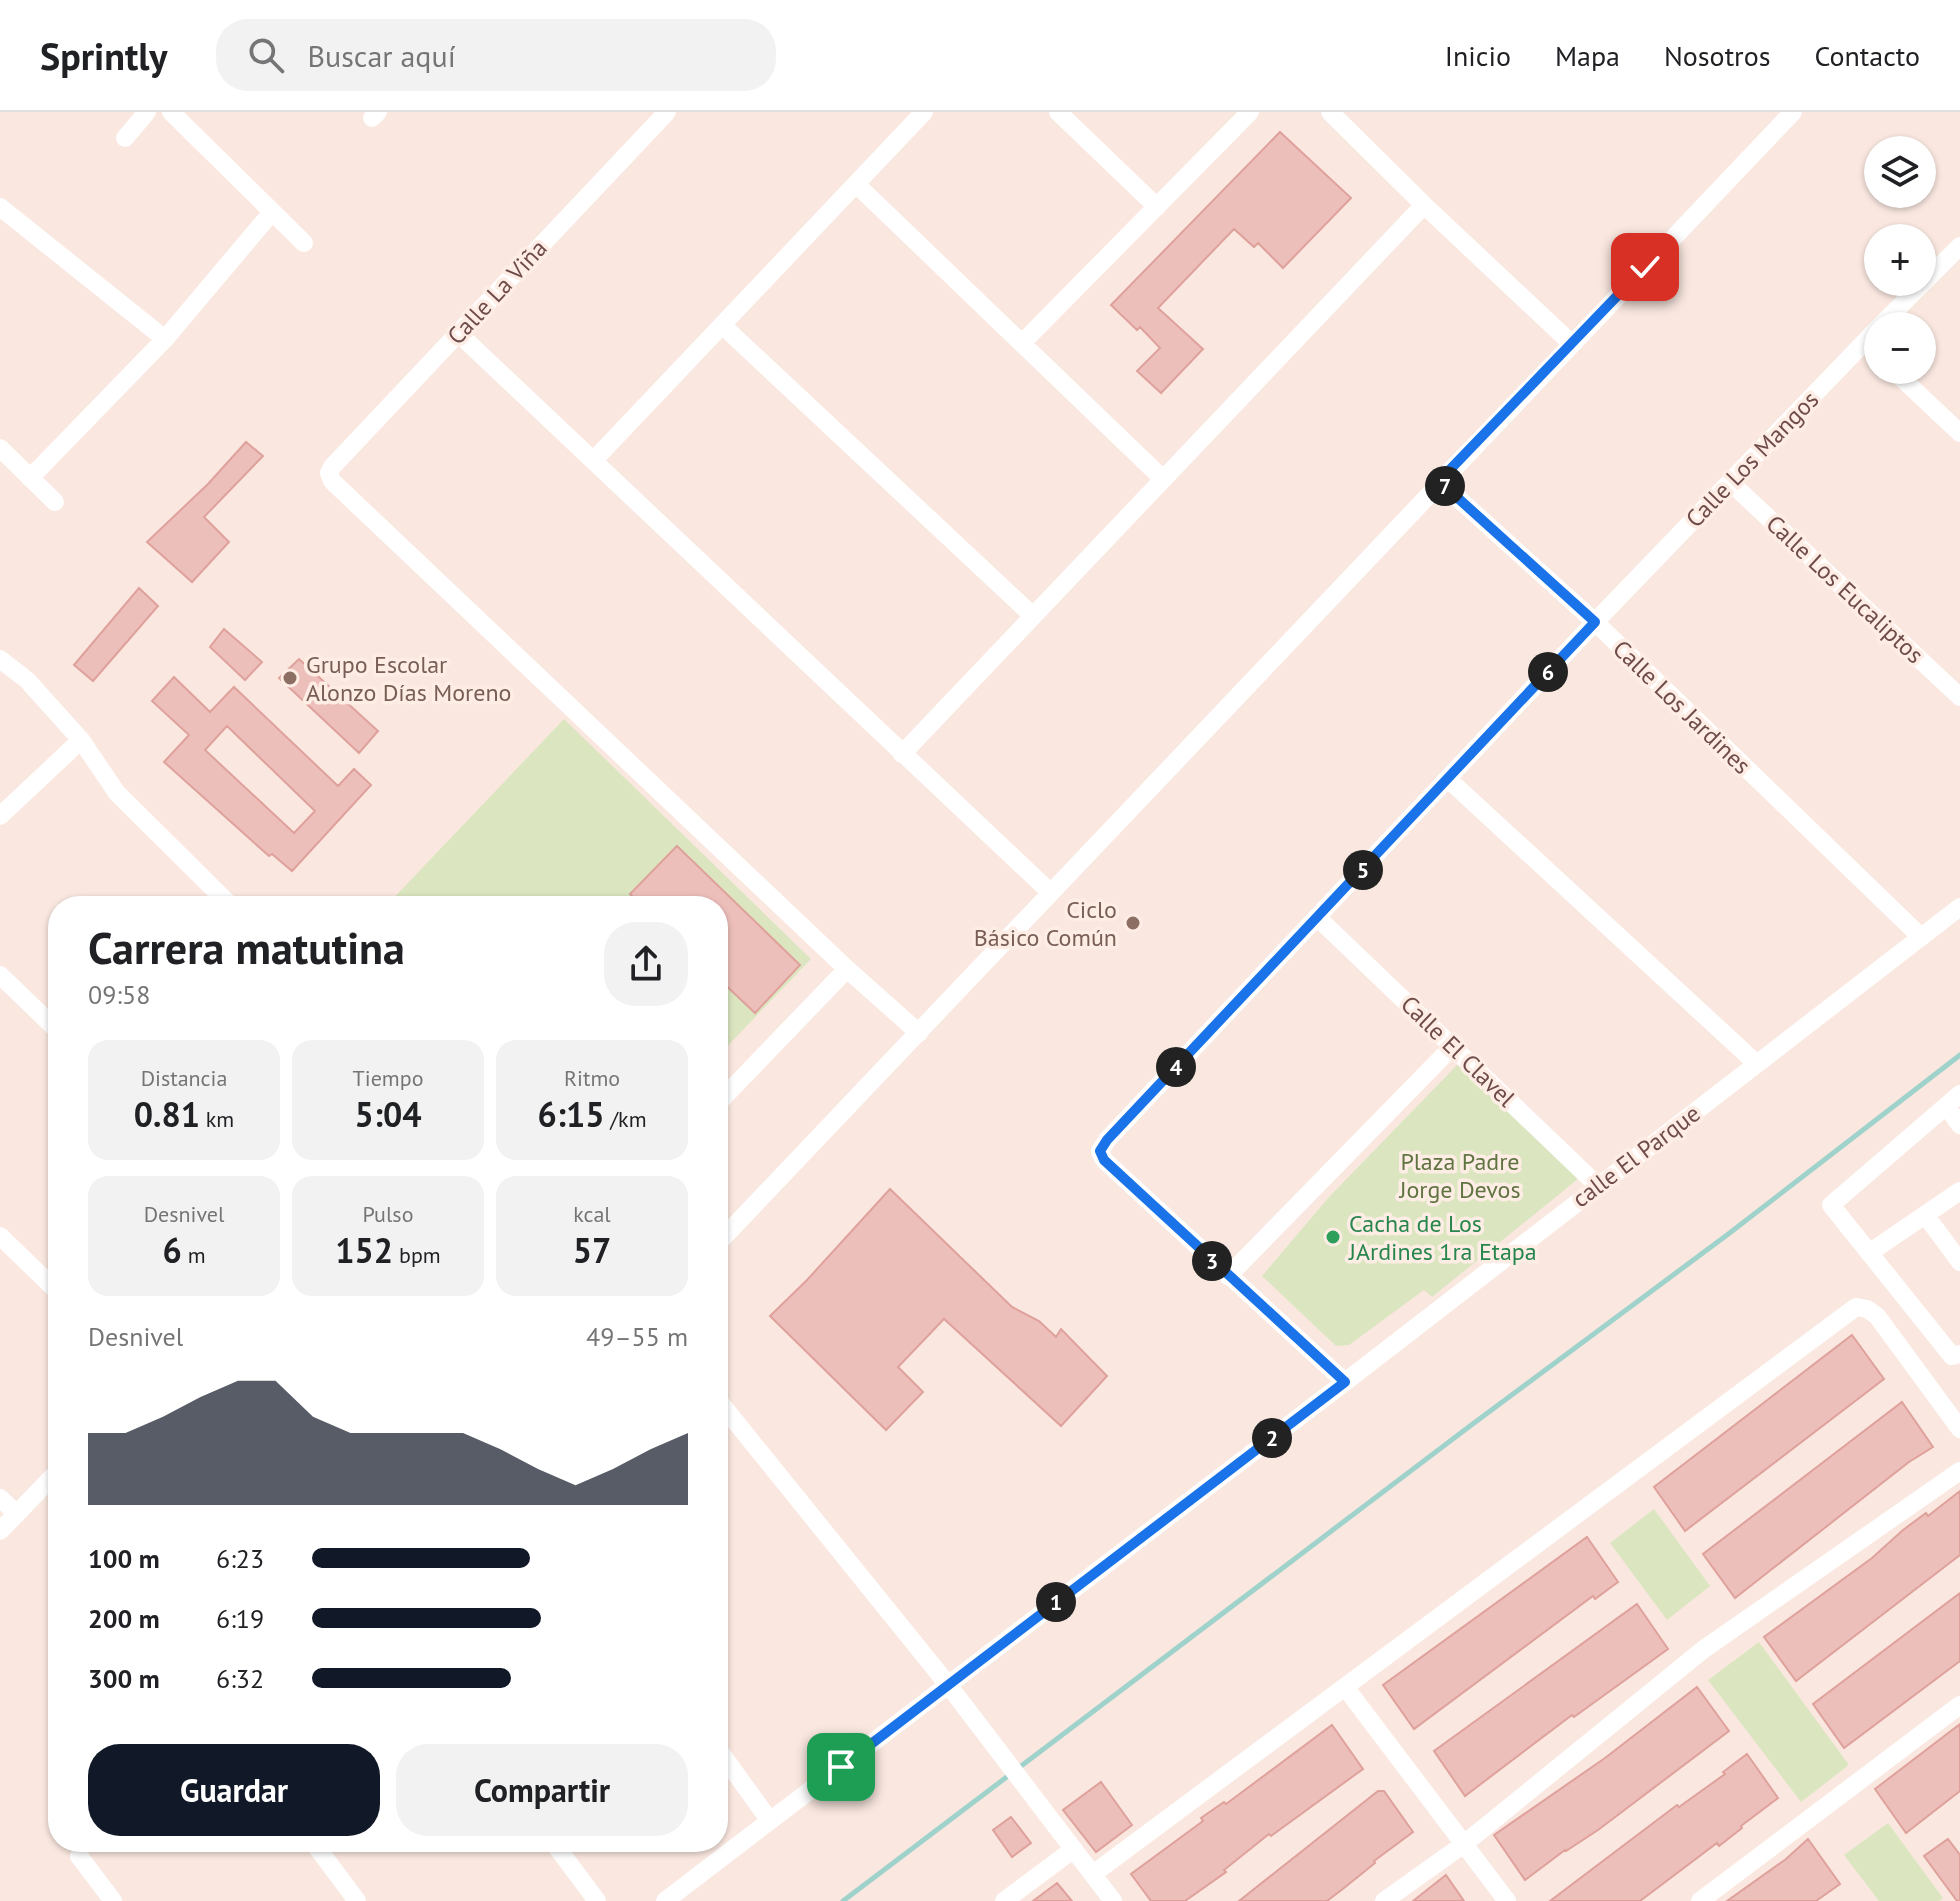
<!DOCTYPE html>
<html lang="es">
<meta charset="utf-8">
<style>
body{margin:0;font-family:"PT Sans",sans-serif;background:#f2f2f2;color:#202124;height:100vh;display:flex;flex-direction:column;font-size:30px;white-space:nowrap}
*{box-sizing:border-box;margin:0}
p{font-size:26px;color:#757577}
.icon{flex:none;width:44px;height:44px;fill:none;stroke:currentColor;stroke-width:2;stroke-linecap:round;stroke-linejoin:round}
.map{position:relative;flex:1;overflow:hidden}
.sheet{position:absolute;left:48px;top:784px;width:680px;height:956px;display:flex;flex-direction:column;background:#fff;border-radius:32px;box-shadow:0 2px 6px #0004}
.sheet>*{flex:none}
.fabs{position:absolute;left:1864px;top:24px;display:grid;gap:16px}
.fabs a{display:grid;place-items:center;width:72px;height:72px;border-radius:50%;background:#fff;box-shadow:0 2px 6px #0004;font-size:40px}
.pin{position:absolute;display:grid;place-items:center;width:68px;height:68px;color:#fff;margin:-34px;border-radius:16px;box-shadow:0 4px 12px #0006}
.km{position:absolute;width:40px;height:40px;margin:-20px;border-radius:50%;background:#222;color:#fff;font-size:22px;line-height:40px;text-align:center}
.round{display:grid;place-items:center;flex:none;width:84px;height:84px;border-radius:32px;background:#f2f2f2}
.headline{display:flex;align-items:center;justify-content:space-between;height:136px;padding:0 40px}
h1{font-size:44px;font-weight:600;line-height:60px}
.stats{display:grid;grid-template-columns:repeat(3,1fr);gap:12px;height:136px;padding:8px 40px}
.stats div{display:grid;align-content:center;border-radius:20px;background:#f2f2f2;text-align:center}
.stats b{font-size:34px;font-weight:600}
.stats small{font-size:22px;font-weight:400}
.stats p{font-size:22px}
.chart{height:224px;padding:16px 40px}
.chart p{display:flex;justify-content:space-between}
.chart svg{width:100%;height:144px;margin-top:8px;fill:#111827;opacity:.7}
.cta{display:flex;gap:16px;margin-top:auto;padding:16px 40px}
.cta a{flex:1;height:92px;border-radius:32px;background:#111827;color:#fff;font-size:32px;font-weight:600;line-height:92px;text-align:center}
.cta a+a{background:#f2f2f2;color:#202124}
ul{padding:0 40px;list-style:none;font-size:26px}
li{display:grid;grid-template-columns:128px 96px 1fr;align-items:center;height:60px}
li i{height:20px;border-radius:10px;background:#111827}
header{display:flex;align-items:center;gap:48px;box-sizing:border-box;height:112px;padding:0 40px;background:#fff;border-bottom:2px solid #e0e0e0}
header strong{font-size:38px}
nav{display:flex;gap:44px;margin-inline-start:auto;font-size:28px}
.search{width:560px;height:72px;background:#f2f2f2;display:flex;align-items:center;gap:20px;box-sizing:border-box;padding:0 28px;border-radius:32px;color:#757577;font-size:30px}
.map>svg:first-child{display:block}
.green{fill:#dbe6c0}
.lines{fill:none;stroke-linecap:round;stroke-linejoin:round}
.stream{stroke:#9ed2cb;stroke-width:5}
.building{fill:#edbfba;stroke:#dfa19b;stroke-width:2;fill-rule:evenodd}
.street{stroke:#fff;stroke-width:18}
.route-casing{stroke:#fff;stroke-width:16}
.route{stroke:#1a73e8;stroke-width:10}
.education-dot{fill:#8d6e63;stroke:#feede5;stroke-width:3}
.leisure-dot{fill:#2e9e5b;stroke:#feede5;stroke-width:3}
.labels{text-anchor:middle;dominant-baseline:central;stroke-width:7;stroke-linejoin:round;paint-order:stroke}
.street-label{font-size:24px;fill:#6f4c49;stroke:#feede5}
.education-label{font-size:24px;fill:#785e54;stroke:#feede5;text-anchor:start}
.park-label{font-size:24px;fill:#607442;stroke:#feede5}
.leisure-label{font-size:24px;fill:#27864d;stroke:#feede5;text-anchor:start}
</style>
<header>
<strong>Sprintly</strong>
<div class="search"><svg class="icon" aria-label="search" viewBox="0 0 24 24"><circle cx="10" cy="10" r="6"/><path d="M15 15l6 6"/></svg>Buscar aquí</div>
<nav><a>Inicio</a><a>Mapa</a><a>Nosotros</a><a>Contacto</a></nav>
</header>
<div class="map">
<svg width="1960" height="1789" viewBox="0 0 1960 1789">
<rect width="100%" height="100%" fill="#fae8e0"/>
<path class="green" d="M564 607 811 847 718 944V794H386Z
M1457 953 1576 1060 1578 1067 1432 1185 1424 1178 1349 1233 1336 1234 1262 1164 1329 1085Z
M1654 1397 1710 1474 1667 1508 1610 1431Z
M1759 1530 1849 1653 1801 1690 1708 1568Z
M1888 1711 1943 1786 1939 1789H1879L1844 1743Z"/>
<g class="lines">
<path class="stream" d="M843 1789 1470 1314 1727 1123 1960 943"/>
</g>
<path class="building" d="M1280 20 1351 86 1283 156 1258 131 1254 135 1234 117 1158 196 1203 237 1161 281 1137 259 1160 236 1140 215 1137 218 1111 193Z
M246 330 263 344 204 405 229 430 192 470 147 430 208 372Z
M139 476 158 494 93 569 74 553Z
M224 517 262 550 245 568 210 535Z
M299 547 378 619 359 641 279 566Z
M174 565 210 600 234 575 338 674 354 657 371 673 292 759 272 742 269 744 164 650 189 623 152 589ZM227 614 315 699 294 721 205 638Z
M677 734 800 853 755 901 718 866V794H641L630 782Z
M890 1077 1012 1195 1039 1209 1056 1225 1061 1217 1107 1264 1061 1314 944 1207 898 1255 923 1280 886 1318 770 1204 807 1168Z
M1852 1223 1884 1267 1685 1419 1654 1375Z
M1902 1290 1933 1335 1909 1350 1735 1486 1703 1442Z
M1960 1379V1443L1796 1569 1764 1525 1872 1446 1903 1418 1926 1401 1928 1404Z
M1587 1425 1618 1470 1595 1487 1593 1484 1414 1617 1383 1573Z
M1960 1481V1549L1844 1636 1813 1592Z
M1637 1492 1668 1537 1574 1605 1572 1603 1465 1684 1434 1639Z
M1697 1575 1729 1619 1598 1718 1566 1739 1565 1738 1525 1768 1494 1723 1605 1646Z
M1960 1612V1679L1906 1721 1875 1677Z
M1332 1613 1363 1657 1271 1724 1269 1722 1224 1758 1226 1760 1185 1789H1151L1131 1762 1203 1709 1201 1706 1224 1690 1226 1692Z
M1747 1642 1778 1686 1741 1714 1742 1716 1719 1734 1717 1731 1640 1789H1550L1677 1693 1679 1695 1725 1662 1723 1660Z
M1101 1670 1132 1713 1096 1740 1063 1698Z
M1378 1679H1384L1413 1720 1374 1749 1375 1751 1344 1776 1327 1789H1239Z
M1011 1705 1031 1731 1012 1745 993 1718Z
M1808 1727 1840 1772 1816 1789H1727L1786 1747Z
M1948 1727 1960 1743V1789H1957L1924 1744Z
M1446 1763 1464 1789H1413Z
M1057 1771 1072 1789H1033Z"/>
<g class="lines">
<path class="street" d="M171 0 304 131
M667 0 332 355 329 361 332 369 847 857 919 921
M1058 0 1157 95
M1330 0 1424 93 1572 232
M372 6 378 0
M125 26 147 0
M856 72 1163 367
M0 95 165 227
M722 213 1033 504
M1880 214 1960 134
M458 221 1050 780
M1023 230 1250 0
M1893 258 1960 321
M0 336 55 390
M594 348 924 0
M30 366 165 227 272 100
M1439 369 1595 510 1921 825
M1730 370 1960 585
M0 547 27 568 81 628 117 681 231 794
M902 642 1424 93
M1448 667 1757 952
M0 704 81 628
M1318 806 1597 1073
M0 863 58 919
M1960 982 1831 1093 1952 1244 1960 1242
M718 991 847 857
M1947 995 1960 1013
M1926 1104 1960 1150
M0 1124 58 1180
M718 1131 1793 0
M1869 1141 1960 1079
M1228 1164 1453 934
M1345 1270 1104 1048 1100 1039 1107 1028 1595 510 1878 216
M718 1288 949 1574 1113 1789
M0 1386 17 1402
M0 1419 58 1359
M1345 1575 1507 1789
M718 1637 770 1709
M313 1730 357 1789
M553 1730 597 1789
M79 1744 113 1789
M1093 1762 1856 1195 1867 1197 1877 1204 1960 1317
M665 1789 1345 1270 1960 795
M1004 1789 1074 1737
M1384 1789 1464 1732 1704 1537 1960 1359
M1700 1789 1960 1593"/>
</g>
<g class="lines">
<g class="route-casing">
<path id="route" d="M841 1655 1345 1270 1104 1048 1100 1039 1107 1028 1595 510 1439 369 1645 155"/>
</g>
<use href="#route" class="route"/>
</g>
<g class="education-dot">
<circle cx="290" cy="566" r="8"/>
<circle cx="1133" cy="811" r="8"/>
</g>
<circle class="leisure-dot" cx="1333" cy="1125" r="8"/>
<g class="labels">
<g class="street-label">
<text transform="translate(497 180) rotate(-47)">Calle La Viña</text>
<text transform="translate(1752 347) rotate(-46)">Calle Los Mangos</text>
<text transform="translate(1845 477) rotate(43)">Calle Los Eucaliptos</text>
<text transform="translate(1682 595) rotate(44)">Calle Los Jardines</text>
<text transform="translate(1458 939) rotate(44)">Calle El Clavel</text>
<text transform="translate(1636 1044) rotate(-37)">calle El Parque</text>
</g>
<g class="education-label">
<text x="306" y="552">Grupo Escolar<tspan x="306" dy="28">Alonzo Días Moreno</tspan></text>
<text x="1117" y="797" text-anchor="end">Ciclo<tspan x="1117" dy="28">Básico Común</tspan></text>
</g>
<g class="park-label">
<text x="1460" y="1049">Plaza Padre<tspan x="1460" dy="28">Jorge Devos</tspan></text>
</g>
<g class="leisure-label">
<text x="1349" y="1111">Cacha de Los<tspan x="1349" dy="28">JArdines 1ra Etapa</tspan></text>
</g>
</g>
</svg>
<div class="fabs">
<a><svg class="icon" aria-label="layers" viewBox="0 0 24 24"><path d="M12 4l9 5-9 5-9-5zM3 14l9 5 9-5"/></svg></a>
<a>+</a>
<a>−</a>
</div>
<div class="pin" style="left:841px;top:1655px;background:#1e9e55"><svg class="icon" aria-label="arrive" viewBox="0 0 24 24"><path d="M6 21V4h12l-3 4 3 4H6"/></svg></div>
<div class="pin" style="left:1645px;top:155px;background:#d93025"><svg class="icon" aria-label="check" viewBox="0 0 24 24"><path d="M5 12l5 5 9-10"/></svg></div>
<b class="km" style="left:1056px;top:1490px">1</b>
<b class="km" style="left:1272px;top:1326px">2</b>
<b class="km" style="left:1212px;top:1149px">3</b>
<b class="km" style="left:1176px;top:955px">4</b>
<b class="km" style="left:1363px;top:758px">5</b>
<b class="km" style="left:1548px;top:560px">6</b>
<b class="km" style="left:1445px;top:374px">7</b>
<section class="sheet">
<div class="headline"><div><h1>Carrera matutina</h1><p>09:58</p></div><a class="round"><svg class="icon" aria-label="share" viewBox="0 0 24 24"><path d="M12 15V3M7 8l5-5 5 5M5 13v7h14v-7"/></svg></a></div>
<div class="stats">
<div><p>Distancia</p><b>0.81<small> km</small></b></div>
<div><p>Tiempo</p><b>5:04</b></div>
<div><p>Ritmo</p><b>6:15<small> /km</small></b></div>
</div>
<div class="stats">
<div><p>Desnivel</p><b>6<small> m</small></b></div>
<div><p>Pulso</p><b>152<small> bpm</small></b></div>
<div><p>kcal</p><b>57</b></div>
</div>
<div class="chart"><p><span>Desnivel</span>49–55 m</p>
<svg viewBox="0 0 160 44" preserveAspectRatio="none"><path d="M0 44V22L10 22L20 17L30 11L40 6L50 6L60 17L70 22L80 22L90 22L100 22L110 27L120 33L130 38L140 33L150 27L160 22V44z"/></svg>
</div>
<ul>
<li><b>100 m</b>6:23<i style="width:58%"></i></li>
<li><b>200 m</b>6:19<i style="width:61%"></i></li>
<li><b>300 m</b>6:32<i style="width:53%"></i></li>
</ul>
<div class="cta"><a>Guardar</a><a>Compartir</a></div>
</section>
</div>
